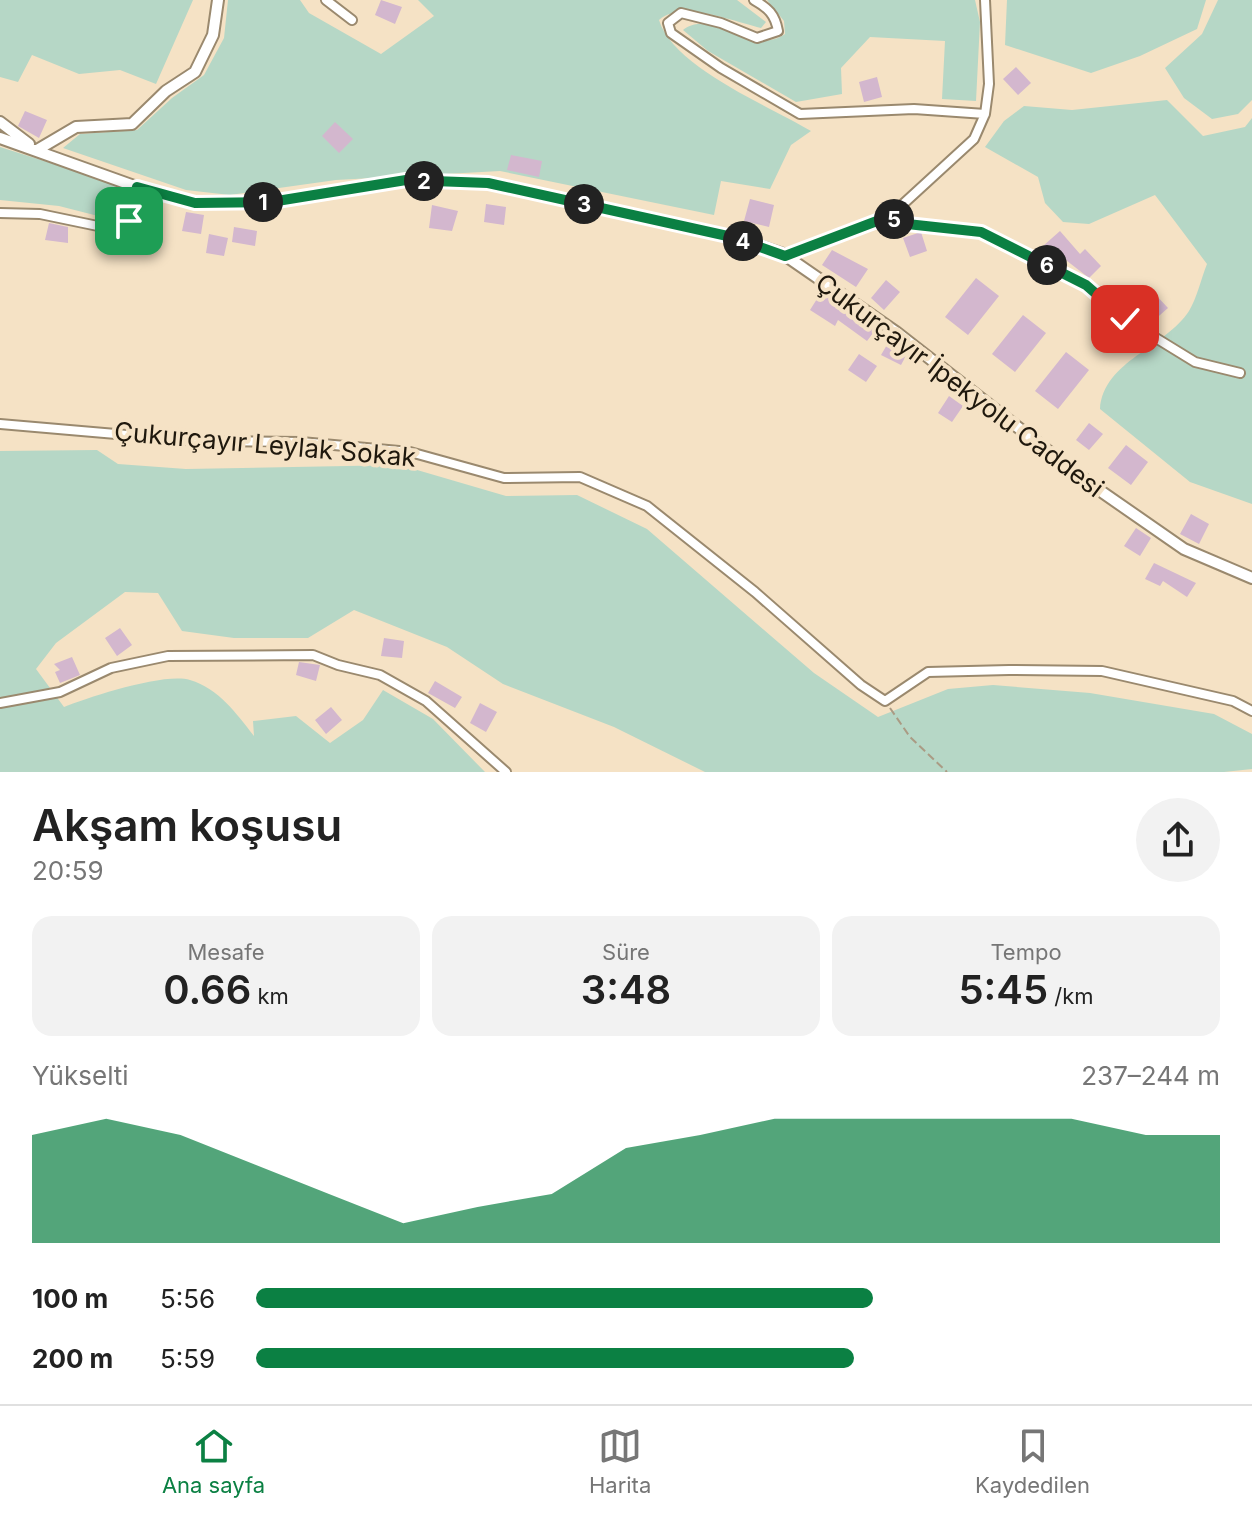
<!DOCTYPE html>
<html lang="tr">
<meta charset="utf-8">
<style>
body{margin:0;font-family:Inter,sans-serif;background:#f2f2f2;color:#222;height:100vh;display:flex;flex-direction:column;font-size:30px;white-space:nowrap}
*{box-sizing:border-box;margin:0}
p{font-size:26px;color:#767676}
.icon{flex:none;width:44px;height:44px;fill:none;stroke:currentColor;stroke-width:2;stroke-linecap:round;stroke-linejoin:round}
.map{position:relative;height:772px;overflow:hidden}
.panel{display:flex;flex-direction:column;background:#fff;flex:1}
.panel>*{flex:none}
.pin{position:absolute;display:grid;place-items:center;width:68px;height:68px;color:#fff;margin:-34px;border-radius:16px;box-shadow:0 4px 12px #0006}
.km{position:absolute;width:40px;height:40px;margin:-20px;border-radius:50%;background:#222;color:#fff;font-size:22px;line-height:40px;text-align:center}
.round{display:grid;place-items:center;flex:none;width:84px;height:84px;border-radius:42px;background:#f2f2f2}
.head{display:flex;align-items:center;justify-content:space-between;height:136px;padding:0 32px}
h1{font-size:44px;font-weight:600;line-height:60px}
.figures{display:grid;grid-template-columns:repeat(3,1fr);gap:12px;height:136px;padding:8px 32px}
.figures div{display:grid;align-content:center;border-radius:20px;background:#f2f2f2;text-align:center}
.figures b{font-size:40px;font-weight:600}
.figures small{font-size:22px;font-weight:400}
.figures p{font-size:22px}
.chart{height:224px;padding:16px 32px}
.chart p{display:flex;justify-content:space-between}
.chart svg{width:100%;height:144px;margin-top:8px;fill:#0b8043;opacity:.7}
ul{padding:0 32px;list-style:none;font-size:26px}
li{display:grid;grid-template-columns:128px 96px 1fr;align-items:center;height:60px}
li i{height:20px;border-radius:10px;background:#0b8043}
.tabs{display:flex;justify-content:space-around;align-items:center;height:112px;border-top:2px solid #e0e0e0;background:#fff;font-size:22px;color:#767676}
.tabs a{display:grid;justify-items:center;gap:4px}
.tabs .current{color:#0b8043}
.map>svg:first-child{display:block}
.green{fill:#b6d7c6}
.building{fill:#d3b7ce}
.lines{fill:none;stroke-linecap:round;stroke-linejoin:round}
.minor-casing{stroke:#9a896e;stroke-width:12}
.tertiary-casing{stroke:#9a896e;stroke-width:14}
.path{stroke:#aa9b84;stroke-width:2;stroke-dasharray:8 4;stroke-linecap:butt}
.minor{stroke:#fff;stroke-width:8}
.tertiary{stroke:#fff;stroke-width:10}
.route-casing{stroke:#fff;stroke-width:16}
.route{stroke:#0b8043;stroke-width:10}
.labels{text-anchor:middle;dominant-baseline:central;stroke-width:8;stroke-linejoin:round;paint-order:stroke}
.street-label{font-size:26px;fill:#1f180d;stroke:#f5e2c5}
</style>
<div class="map">
<svg width="1252" height="772" viewBox="0 0 1252 772">
<rect width="100%" height="100%" fill="#f5e2c5"/>
<path class="green" d="M0 0H193L156 84 120 70 79 74 32 55 18 82 0 77Z
M228 0H300L309 13 381 54 434 16 418 0H737L766 22 761 28C731 21 682 0 659 20 673 67 769 106 811 131L791 145 770 189 721 181 714 215 500 171 336 180 230 195 186 190 63 148 80 134 137 130 172 98 204 75 224 38Z
M767 0H975L980 22 976 101 942 99 945 41 870 37 841 68 842 94 796 102 708 51 683 30C710 7 750 58 785 34L784 21Z
M1206 0 1197 29 1140 56 1091 73 1005 45 1007 0Z
M1218 0H1252V100L1238 114 1212 119 1184 98 1165 68 1202 34Z
M1167 100 1203 136 1245 127 1252 118V504L1190 482 1100 409C1103 361 1166 347 1189 311 1197 298 1201 279 1207 264L1155 195 1089 224 1063 222 1045 203 1038 177 985 147 1004 121 1024 106 1072 110Z
M0 147 123 186 130 194 123 217H102L59 206 0 200Z
M97 450 118 464 186 469 400 465 506 496 577 495 647 529 814 673 878 717 948 689 993 685 1090 693 1214 714 1252 734V769L1224 772H705L614 727 503 684 447 647 354 610 308 638H234L182 631 158 593 125 592 56 643 36 669 64 707C89 697 165 672 190 680 219 689 236 713 254 736L253 721 296 716 330 743 363 720 383 690 433 719 485 772H0V451Z"/>
<path class="building" d="M381 0 402 7 395 24 375 15Z
M1016 67 1031 83 1018 95 1003 79Z
M877 77 882 97 864 102 859 82Z
M25 111 47 120 39 138 18 126Z
M335 122 353 139 339 153 322 136Z
M511 155 542 161 539 177 507 170Z
M750 199 774 205 769 227 744 221Z
M142 202 157 206 150 228 136 223Z
M486 204 506 207 504 225 484 222Z
M432 205 458 211 452 231 429 228Z
M186 212 204 215 201 234 182 231Z
M49 223 68 227V243L45 240Z
M234 227 257 231 255 246 232 242Z
M1060 231 1080 254 1085 249 1101 266 1089 278 1062 257 1057 261 1043 246Z
M921 232 927 251 910 257 903 238Z
M209 234 228 238 224 256 206 253Z
M832 250 868 269 856 287 822 265Z
M976 278 999 296 968 335 945 317Z
M886 280 900 292 884 310 871 298Z
M822 291 877 328 867 341 838 320 835 326 810 310Z
M1154 293 1168 308 1152 322 1138 307Z
M1023 315 1046 333 1015 372 992 354Z
M891 338 908 352 901 365 881 355Z
M1066 352 1089 370 1058 409 1035 391Z
M859 354 877 366 866 382 848 370Z
M949 396 963 406 952 422 938 413Z
M1089 423 1103 434 1089 450 1076 440Z
M1126 445 1148 462 1131 485 1108 468Z
M1191 514 1209 524 1199 544 1180 534Z
M1136 528 1151 538 1140 556 1124 546Z
M1154 563 1196 583 1187 597 1163 581 1160 586 1145 579Z
M120 628 132 645 117 656 105 638Z
M384 638 404 641 402 658 381 656Z
M72 657 80 675 60 683 55 672 60 670 54 664Z
M299 662 320 665 316 681 296 675Z
M435 681 462 697 455 708 428 693Z
M480 703 497 712 486 732 470 723Z
M331 707 342 720 326 734 315 720Z"/>
<g class="lines">
<g class="minor-casing">
<path id="minor" d="M326 0 352 20
M754 0C768 8 775 14 778 31L757 38 721 23 681 13 668 23 671 33 721 68 800 114 914 109 985 114
M0 213 40 214 117 230 129 221 137 187
M890 216 898 223 981 232 1086 285 1125 319 1195 362 1240 373
M785 256 890 216 974 139 985 114 989 84 985 0
M0 424 197 441 301 442 410 452 504 478 580 477 647 506 755 592 861 685 885 701 928 672 1009 670 1102 671 1233 701 1252 711
M0 703 60 692 111 668 168 656 313 655 338 665 380 675 426 701 506 772"/>
</g>
<g class="tertiary-casing">
<path id="tertiary" d="M0 122 29 144
M0 138 137 187 195 203 271 202 406 180 488 183 732 237 783 254 896 332 1089 483 1184 549 1252 578
M37 150 76 127 132 124 166 91 195 72 213 35 218 0"/>
</g>
<path class="path" d="M890 708 910 737 947 772"/>
<use href="#minor" class="minor"/>
<use href="#tertiary" class="tertiary"/>
</g>
<g class="lines">
<g class="route-casing">
<path id="route" d="M129 221 137 187 195 203 271 202 406 180 488 183 732 237 785 256 890 216 898 223 981 232 1086 285 1125 319"/>
</g>
<use href="#route" class="route"/>
</g>
<g class="labels">
<g class="street-label">
<text transform="translate(960 385) rotate(37)">Çukurçayır İpekyolu Caddesi</text>
<text transform="translate(265 444) rotate(5)">Çukurçayır Leylak Sokak</text>
</g>
</g>
</svg>
<div class="pin" style="left:129px;top:221px;background:#1e9e55"><svg class="icon" aria-label="arrive" viewBox="0 0 24 24"><path d="M6 21V4h12l-3 4 3 4H6"/></svg></div>
<div class="pin" style="left:1125px;top:319px;background:#d93025"><svg class="icon" aria-label="check" viewBox="0 0 24 24"><path d="M5 12l5 5 9-10"/></svg></div>
<b class="km" style="left:263px;top:202px">1</b>
<b class="km" style="left:424px;top:181px">2</b>
<b class="km" style="left:584px;top:204px">3</b>
<b class="km" style="left:743px;top:241px">4</b>
<b class="km" style="left:894px;top:219px">5</b>
<b class="km" style="left:1047px;top:265px">6</b>
</div>
<section class="panel">
<div class="head"><div><h1>Akşam koşusu</h1><p>20:59</p></div><a class="round"><svg class="icon" aria-label="share" viewBox="0 0 24 24"><path d="M12 15V3M7 8l5-5 5 5M5 13v7h14v-7"/></svg></a></div>
<div class="figures">
<div><p>Mesafe</p><b>0.66<small> km</small></b></div>
<div><p>Süre</p><b>3:48</b></div>
<div><p>Tempo</p><b>5:45<small> /km</small></b></div>
</div>
<div class="chart"><p><span>Yükselti</span>237–244 m</p>
<svg viewBox="0 0 160 44" preserveAspectRatio="none"><path d="M0 44V11L10 6L20 11L30 20L40 29L50 38L60 33L70 29L80 15L90 11L100 6L110 6L120 6L130 6L140 6L150 11L160 11V44z"/></svg>
</div>
<ul>
<li><b>100 m</b>5:56<i style="width:64%"></i></li>
<li><b>200 m</b>5:59<i style="width:62%"></i></li>
</ul>
</section>
<nav class="tabs">
<a class="current"><svg class="icon" aria-label="home" viewBox="0 0 24 24"><path d="M3 11l9-7 9 7M6 9v11h12V9"/></svg>Ana sayfa</a>
<a><svg class="icon" aria-label="map" viewBox="0 0 24 24"><path d="M3 6l6-2 6 2 6-2v14l-6 2-6-2-6 2zM9 4v14M15 6v14"/></svg>Harita</a>
<a><svg class="icon" aria-label="saved" viewBox="0 0 24 24"><path d="M7 4h10v16l-5-4-5 4z"/></svg>Kaydedilen</a>
</nav>
